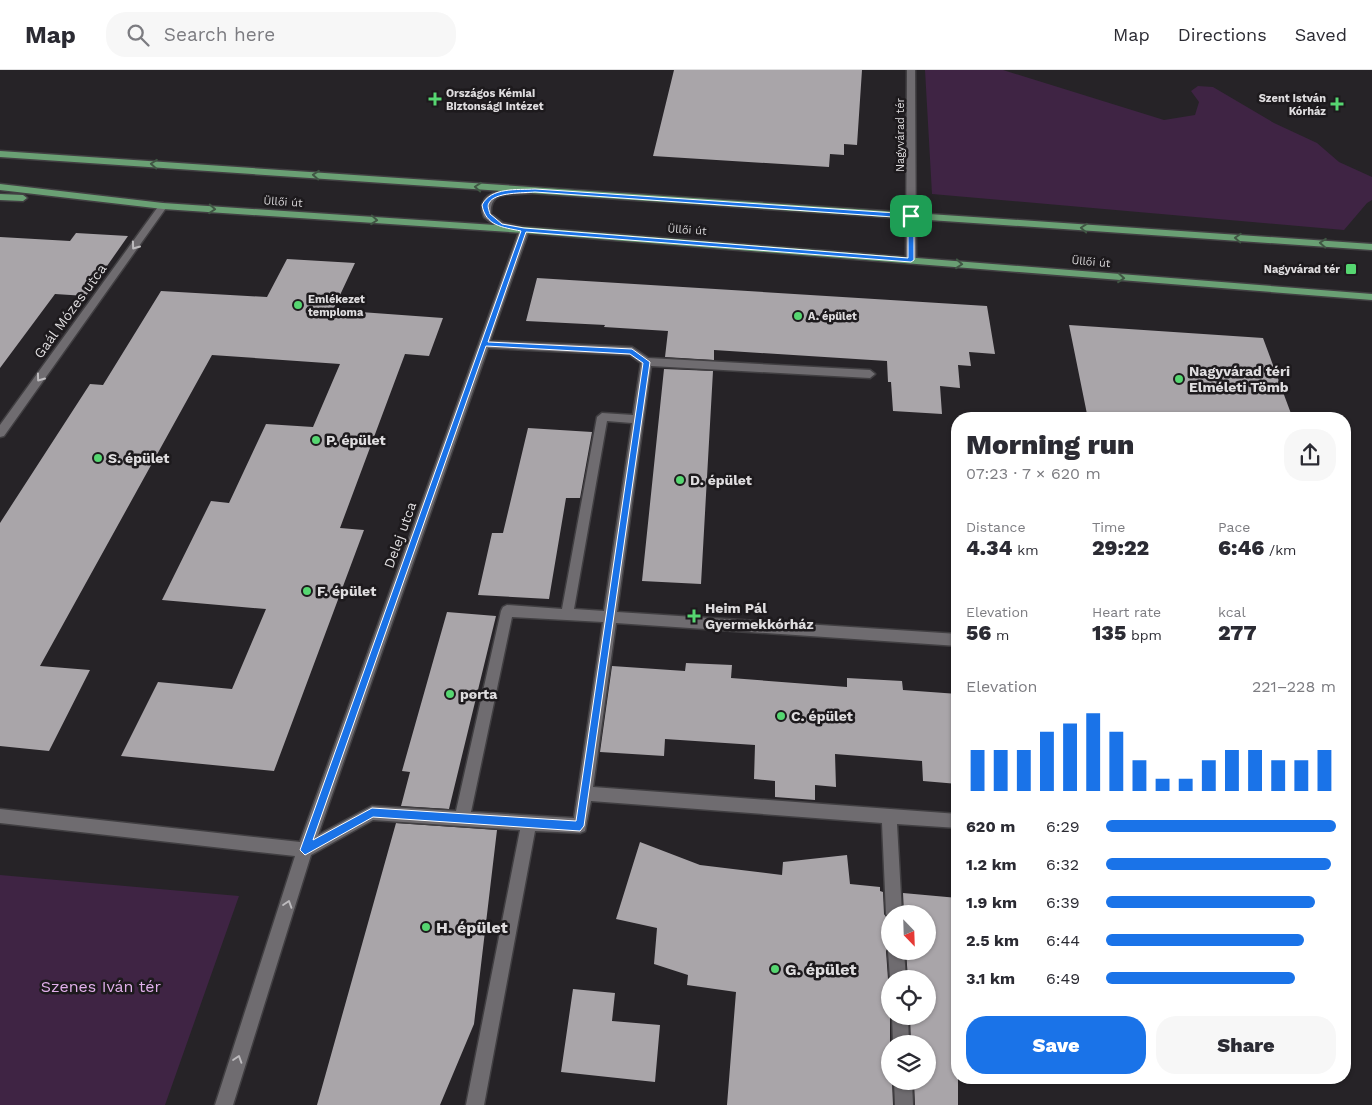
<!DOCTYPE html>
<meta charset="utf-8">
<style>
body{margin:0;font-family:"Work Sans",sans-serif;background:#f7f7f7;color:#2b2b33;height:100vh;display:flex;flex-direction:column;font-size:19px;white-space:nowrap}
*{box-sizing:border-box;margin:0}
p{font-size:16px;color:#7c7c81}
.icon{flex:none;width:28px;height:28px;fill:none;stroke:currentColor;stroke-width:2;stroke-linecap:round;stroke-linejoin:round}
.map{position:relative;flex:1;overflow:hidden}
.drawer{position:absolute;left:951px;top:342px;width:400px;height:672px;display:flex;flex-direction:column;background:#fff;border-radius:20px;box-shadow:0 1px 4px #0004}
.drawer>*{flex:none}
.needle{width:32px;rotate:157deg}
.controls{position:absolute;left:881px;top:835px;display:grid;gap:10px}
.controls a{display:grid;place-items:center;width:55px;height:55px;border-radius:50%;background:#fff;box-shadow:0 1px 4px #0004;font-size:25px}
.pin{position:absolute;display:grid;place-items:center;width:42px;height:42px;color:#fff;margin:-21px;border-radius:10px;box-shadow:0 2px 8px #0006}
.round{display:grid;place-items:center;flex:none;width:52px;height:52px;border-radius:20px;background:#f7f7f7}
.headline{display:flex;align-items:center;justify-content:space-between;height:85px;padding:0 15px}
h1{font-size:28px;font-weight:800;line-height:38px}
.figures{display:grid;grid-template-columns:repeat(3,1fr);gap:8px;height:85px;padding:5px 15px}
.figures div{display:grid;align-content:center}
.figures b{font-size:21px;font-weight:800}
.figures small{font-size:14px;font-weight:400}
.figures p{font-size:14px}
.chart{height:140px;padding:10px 15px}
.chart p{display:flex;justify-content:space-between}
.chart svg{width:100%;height:90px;margin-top:5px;stroke:#1a73e8;stroke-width:6}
.primary-button{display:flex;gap:10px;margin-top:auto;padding:10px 15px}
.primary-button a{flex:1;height:58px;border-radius:20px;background:#1a73e8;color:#fff;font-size:20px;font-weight:800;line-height:58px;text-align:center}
.primary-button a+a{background:#f7f7f7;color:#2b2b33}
ul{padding:0 15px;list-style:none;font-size:16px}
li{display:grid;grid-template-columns:80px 60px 1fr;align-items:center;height:38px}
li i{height:12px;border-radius:6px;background:#1a73e8}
header{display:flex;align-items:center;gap:30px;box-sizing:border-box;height:70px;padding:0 25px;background:#fff;border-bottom:1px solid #e1e1e2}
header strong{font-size:24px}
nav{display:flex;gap:28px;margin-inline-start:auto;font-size:18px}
.search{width:350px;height:45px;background:#f7f7f7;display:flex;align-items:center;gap:12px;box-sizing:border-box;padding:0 18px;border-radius:20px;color:#7c7c81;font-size:19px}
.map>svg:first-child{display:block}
.green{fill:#3f2444}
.building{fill:#a9a5a9}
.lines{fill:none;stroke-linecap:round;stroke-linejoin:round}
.minor-casing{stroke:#413f42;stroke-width:3}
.major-casing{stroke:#413f42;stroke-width:3}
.minor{fill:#6f6c70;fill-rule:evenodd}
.major{fill:#6aa074;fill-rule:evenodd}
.oneway{stroke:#405644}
.oneway2{stroke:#bdbbbe}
.route{fill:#1a73e8;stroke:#fff;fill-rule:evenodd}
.poi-dot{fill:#56d671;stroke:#1d1a1d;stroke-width:2}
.labels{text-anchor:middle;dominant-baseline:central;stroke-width:5;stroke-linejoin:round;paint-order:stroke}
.far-poi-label{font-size:11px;font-weight:bold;fill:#dfdddf;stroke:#1d1a1d;text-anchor:start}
.far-street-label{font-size:11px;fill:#dfdddf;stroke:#1d1a1d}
.street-label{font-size:14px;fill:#dfdddf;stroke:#1d1a1d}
.poi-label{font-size:14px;font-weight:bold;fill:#dfdddf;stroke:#1d1a1d;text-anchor:start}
.near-poi-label{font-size:16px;font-weight:bold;fill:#dfdddf;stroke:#1d1a1d;text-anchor:start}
.near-park-label{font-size:16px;fill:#e1b0eb;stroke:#1d1a1d}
</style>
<header>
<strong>Map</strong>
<div class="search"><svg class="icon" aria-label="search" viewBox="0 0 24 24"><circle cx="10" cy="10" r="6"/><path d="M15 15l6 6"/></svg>Search here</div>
<nav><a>Map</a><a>Directions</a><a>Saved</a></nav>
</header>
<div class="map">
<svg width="1372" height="1035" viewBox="0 0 1372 1035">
<rect width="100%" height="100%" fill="#262327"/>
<path class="green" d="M925 0H1003L1164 50 1195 45 1199 32 1191 21 1198 16 1213 17 1274 53 1317 73 1339 92 1372 107V130L1367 133 1344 160 932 124Z
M0 805 239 826 165 1035H0Z"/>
<path class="building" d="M674 0H862L857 75 844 74V85L830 84 829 97 653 86Z
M76 163 128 166 86 226 55 224 0 298V167L70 171Z
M287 189 355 193 333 240 443 248 429 286 405 284 340 458 364 460 274 701 121 686 158 612 232 619 266 539 162 530 211 431 229 433 266 354 313 357 340 294 212 285 40 596 90 600 49 681 0 676V453L90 314 103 315 161 221 267 227Z
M537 208 987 236 995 284 969 282 971 296 958 295 960 318 940 316 942 344 893 341 891 312H888L887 291 714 280V290L665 287 668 261 604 257 605 255 526 251Z
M1069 255 1263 268 1293 349H1088Z
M664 299 713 301 701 514 642 511Z
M528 358 592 362 580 428H566L549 529 478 525 492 463H503Z
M447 542 496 546 449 739 401 736 410 702 402 701Z
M686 593 732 595 731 608 847 617V608L902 611 903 620 958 624V714L923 711 922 691 835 684 836 717 815 715V730L775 727V711L754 709 755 675 665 669 664 686 600 682 612 596 685 601Z
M396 753 497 760 474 954 440 1035H317Z
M640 772 700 795 782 805 783 792 847 785 850 814 880 817V821L883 822 884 844 890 852V874L886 881 888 909 890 911V1011H892L893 1035H727L736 922 687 915 688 905 654 894 657 858 616 849Z
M903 823 958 828V1035H915L914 1011H928V974H911L910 946H928V909H908L906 881H928V844H904Z
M573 919 615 923 612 951 660 955 655 1012 561 1002Z"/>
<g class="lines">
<g class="minor-casing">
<path id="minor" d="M907 0H915L916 190 911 193 906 190Z
M528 118 531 119V123C514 126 489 118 491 144L503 153 527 158 529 160 490 271 632 277 648 288 870 300 875 304 870 308 651 296 617 542 958 564V576L616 553 593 717 958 744V758L897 754 902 844H890V850L886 844 882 753 591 731 585 761 580 763 535 761 484 1035H466L520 760 373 750 311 785 233 1035H215L295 786 0 753V739L300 772 519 162 497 157 484 147C473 119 510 119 528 118ZM488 278 630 285 641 293 633 345 602 343 597 347 562 539 507 535 503 537 501 541 456 741 372 736 318 765ZM607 351 632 353 604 541 574 539ZM512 547 603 552 574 748 471 742Z
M163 133 167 136 166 138 4 366 0 367V355L160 134Z
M890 876V881H904L906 909H890L888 881Z
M892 946H908L909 974H893Z
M894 1011H912L913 1035H895Z"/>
</g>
<g class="major-casing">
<path id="major" d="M0 81 1372 174V180L0 87Z
M0 114 163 133 524 157 1372 224V230L524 163 163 139 0 120Z
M0 124 23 125 27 128 23 131 0 130Z"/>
</g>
<use href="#minor" class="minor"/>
<use href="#major" class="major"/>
</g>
<defs><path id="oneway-chevron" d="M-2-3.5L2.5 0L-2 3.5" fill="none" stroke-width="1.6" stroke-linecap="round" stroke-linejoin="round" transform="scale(1.25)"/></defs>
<g class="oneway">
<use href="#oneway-chevron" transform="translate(154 94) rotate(-176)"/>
<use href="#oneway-chevron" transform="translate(316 105) rotate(-176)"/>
<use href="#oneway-chevron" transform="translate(478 117) rotate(-176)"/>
<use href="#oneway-chevron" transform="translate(212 139) rotate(4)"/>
<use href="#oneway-chevron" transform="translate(374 150) rotate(4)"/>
<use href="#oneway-chevron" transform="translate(1084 158) rotate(-176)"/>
<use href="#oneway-chevron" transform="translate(1238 168) rotate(-177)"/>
<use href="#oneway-chevron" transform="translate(1323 173) rotate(-176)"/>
<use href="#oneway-chevron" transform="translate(959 194) rotate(5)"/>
<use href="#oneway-chevron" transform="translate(1121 208) rotate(5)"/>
</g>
<g class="oneway2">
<use href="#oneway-chevron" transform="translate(135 176) rotate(126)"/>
<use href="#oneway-chevron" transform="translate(40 308) rotate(126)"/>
<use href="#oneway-chevron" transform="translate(288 834) rotate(-72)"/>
<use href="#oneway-chevron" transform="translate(238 989) rotate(-72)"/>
</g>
<path class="route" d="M535 119 911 144 914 146V190L911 192 526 162 488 272 632 279 650 292 584 756 580 761 373 747 305 785 300 780 521 161C502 157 486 156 482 135 491 117 517 120 535 119ZM535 122 908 148V188L524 158 502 154 490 144C489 140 487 136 489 133 494 122 524 123 535 122ZM486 276 630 284 643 293 576 751 372 738 313 770Z"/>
<g class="poi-dot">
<path d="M432.5 21.5h5v5h5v5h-5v5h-5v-5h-5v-5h5z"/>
<path d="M1334.5 26.5h5v5h5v5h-5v5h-5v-5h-5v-5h5z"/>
<rect x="1345" y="193" width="12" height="12" rx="2.5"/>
<circle cx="298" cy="235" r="5"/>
<circle cx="798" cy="246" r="5"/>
<circle cx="1179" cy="309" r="5"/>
<circle cx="316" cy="370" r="5"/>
<circle cx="98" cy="388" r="5"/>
<circle cx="680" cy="410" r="5"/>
<circle cx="307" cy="521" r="5"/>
<path d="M691.5 538.5h5v5h5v5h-5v5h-5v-5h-5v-5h5z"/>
<circle cx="450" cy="624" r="5"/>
<circle cx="781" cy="646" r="5"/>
<circle cx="426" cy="857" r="5"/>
<circle cx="775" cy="899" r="5"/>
</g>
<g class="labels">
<g class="far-poi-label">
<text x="446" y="23">Országos Kémiai<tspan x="446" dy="13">Biztonsági Intézet</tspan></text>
<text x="1326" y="28" text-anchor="end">Szent István<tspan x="1326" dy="13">Kórház</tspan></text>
<text x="1340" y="199" text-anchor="end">Nagyvárad tér</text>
<text x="308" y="229">Emlékezet<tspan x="308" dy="13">temploma</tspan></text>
<text x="808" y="246">A. épület</text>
</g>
<g class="far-street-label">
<text transform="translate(900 65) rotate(-90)">Nagyvárad tér</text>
<text transform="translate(283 132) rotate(4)">Üllői út</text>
<text transform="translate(687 160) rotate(4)">Üllői út</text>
<text transform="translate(1091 192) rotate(5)">Üllői út</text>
</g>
<g class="street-label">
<text transform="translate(70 241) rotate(-54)">Gaál Mózes utca</text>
<text transform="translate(400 465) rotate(-70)">Delej utca</text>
</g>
<g class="poi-label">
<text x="1189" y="301">Nagyvárad téri<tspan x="1189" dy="16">Elméleti Tömb</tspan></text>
<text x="326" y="370">P. épület</text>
<text x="108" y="388">S. épület</text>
<text x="690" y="410">D. épület</text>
<text x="317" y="521">F. épület</text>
<text x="705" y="538">Heim Pál<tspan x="705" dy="16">Gyermekkórház</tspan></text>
<text x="460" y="624">porta</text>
<text x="791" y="646">C. épület</text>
</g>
<g class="near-poi-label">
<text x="436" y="857">H. épület</text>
<text x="785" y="899">G. épület</text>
</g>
<g class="near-park-label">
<text x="101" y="916">Szenes Iván tér</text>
</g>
</g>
</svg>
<div class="controls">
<a><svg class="needle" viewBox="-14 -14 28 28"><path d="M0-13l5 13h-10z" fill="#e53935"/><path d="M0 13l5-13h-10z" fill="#7c7c81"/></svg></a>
<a><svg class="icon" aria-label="locate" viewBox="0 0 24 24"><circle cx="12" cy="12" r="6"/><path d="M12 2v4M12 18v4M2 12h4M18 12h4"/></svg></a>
<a><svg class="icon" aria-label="layers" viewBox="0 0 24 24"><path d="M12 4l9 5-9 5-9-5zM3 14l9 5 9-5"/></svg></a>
</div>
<div class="pin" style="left:911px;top:146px;background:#1e9e55"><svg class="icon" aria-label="arrive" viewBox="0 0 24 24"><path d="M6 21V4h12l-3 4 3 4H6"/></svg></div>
<section class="drawer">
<div class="headline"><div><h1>Morning run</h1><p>07:23 · 7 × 620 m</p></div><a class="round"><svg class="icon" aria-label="share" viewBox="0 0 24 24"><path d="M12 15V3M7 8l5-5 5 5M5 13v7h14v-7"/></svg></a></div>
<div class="figures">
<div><p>Distance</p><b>4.34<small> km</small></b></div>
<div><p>Time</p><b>29:22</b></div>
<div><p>Pace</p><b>6:46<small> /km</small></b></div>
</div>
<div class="figures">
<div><p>Elevation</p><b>56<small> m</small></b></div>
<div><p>Heart rate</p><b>135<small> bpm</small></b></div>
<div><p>kcal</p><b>277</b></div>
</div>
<div class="chart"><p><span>Elevation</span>221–228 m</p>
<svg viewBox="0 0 160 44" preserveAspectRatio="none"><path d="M5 44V24M15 44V24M25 44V24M35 44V15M45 44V11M55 44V6M65 44V15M75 44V29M85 44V38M95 44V38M105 44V29M115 44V24M125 44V24M135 44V29M145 44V29M155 44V24"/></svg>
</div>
<ul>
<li><b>620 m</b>6:29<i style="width:100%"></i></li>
<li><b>1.2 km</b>6:32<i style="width:98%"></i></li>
<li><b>1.9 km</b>6:39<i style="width:91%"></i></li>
<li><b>2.5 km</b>6:44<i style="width:86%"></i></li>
<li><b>3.1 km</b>6:49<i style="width:82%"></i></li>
</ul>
<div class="primary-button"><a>Save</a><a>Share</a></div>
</section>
</div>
